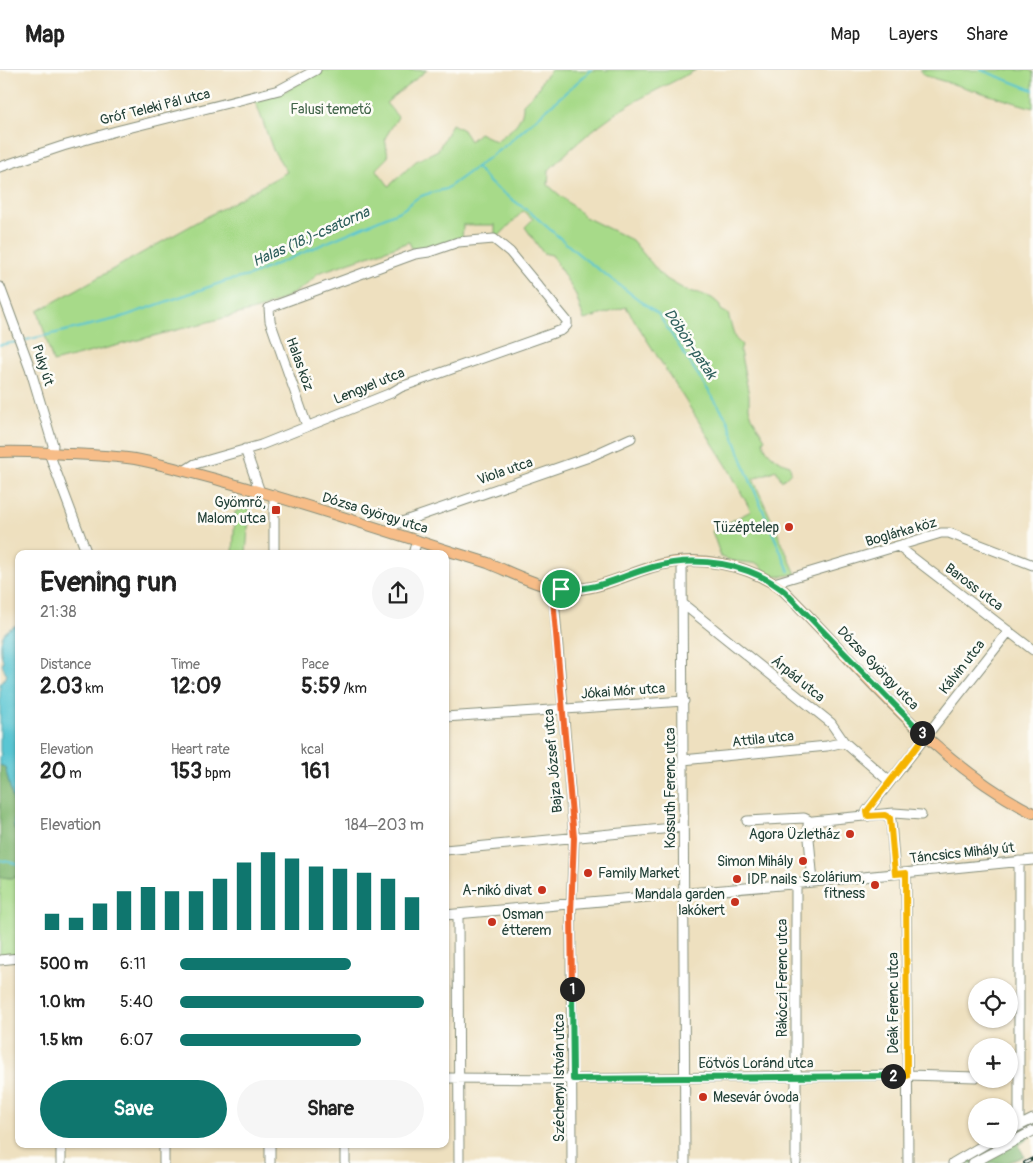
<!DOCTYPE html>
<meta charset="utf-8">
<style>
body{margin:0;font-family:Pangolin,sans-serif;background:#f6f6f6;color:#222;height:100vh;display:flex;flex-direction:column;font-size:19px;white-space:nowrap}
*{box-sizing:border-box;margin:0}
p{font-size:16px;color:#767676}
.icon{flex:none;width:28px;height:28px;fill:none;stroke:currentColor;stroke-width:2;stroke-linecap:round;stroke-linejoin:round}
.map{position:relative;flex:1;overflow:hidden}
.drawer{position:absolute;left:15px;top:480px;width:434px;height:598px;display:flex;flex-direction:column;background:#fff;border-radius:10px;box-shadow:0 1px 4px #0004}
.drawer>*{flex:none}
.buttons{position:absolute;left:968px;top:908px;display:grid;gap:10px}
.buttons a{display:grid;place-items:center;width:50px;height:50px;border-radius:50%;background:#fff;box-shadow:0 1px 4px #0004;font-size:25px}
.pin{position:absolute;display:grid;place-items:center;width:42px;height:42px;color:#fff;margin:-21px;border:2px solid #fff;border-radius:50%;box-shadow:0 1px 5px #0007}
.km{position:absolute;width:25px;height:25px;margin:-12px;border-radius:50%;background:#222;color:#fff;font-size:14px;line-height:25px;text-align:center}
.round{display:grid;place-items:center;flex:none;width:52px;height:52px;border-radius:26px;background:#f6f6f6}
.head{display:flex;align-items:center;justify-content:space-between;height:85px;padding:0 25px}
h1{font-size:28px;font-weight:800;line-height:38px}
.figures{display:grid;grid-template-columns:repeat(3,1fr);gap:8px;height:85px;padding:5px 25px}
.figures div{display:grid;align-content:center}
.figures b{font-size:21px;font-weight:800}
.figures small{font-size:14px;font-weight:400}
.figures p{font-size:14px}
.chart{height:140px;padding:10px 25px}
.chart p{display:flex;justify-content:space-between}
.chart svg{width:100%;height:90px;margin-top:5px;stroke:#0f766e;stroke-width:6}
.action{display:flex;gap:10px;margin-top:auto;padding:10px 25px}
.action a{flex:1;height:58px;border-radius:30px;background:#0f766e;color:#fff;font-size:20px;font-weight:800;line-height:58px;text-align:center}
.action a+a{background:#f6f6f6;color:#222}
ul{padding:0 25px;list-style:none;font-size:16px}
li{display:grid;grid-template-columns:80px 60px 1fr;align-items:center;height:38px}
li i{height:12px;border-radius:6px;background:#0f766e}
header{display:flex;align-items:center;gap:30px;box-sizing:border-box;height:70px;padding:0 25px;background:#fff;border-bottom:1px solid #e0e0e0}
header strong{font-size:24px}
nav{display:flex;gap:28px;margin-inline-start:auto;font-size:18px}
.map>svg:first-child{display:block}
.green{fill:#a7da89;stroke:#638c5e}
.forest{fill:#85ba75;stroke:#527c54}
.water{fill:#5ac6d3;stroke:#3c8284}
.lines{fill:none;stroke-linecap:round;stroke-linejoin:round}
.stream{stroke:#5ac6d3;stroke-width:2}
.minor-casing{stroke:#868e7a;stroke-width:11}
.major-casing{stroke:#868e7a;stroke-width:12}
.minor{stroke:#fff;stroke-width:9}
.major{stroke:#f7bd88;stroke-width:10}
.rail-casing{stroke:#1f3d34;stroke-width:4}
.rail{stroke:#fdfcf7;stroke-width:2;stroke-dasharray:5.5;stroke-linecap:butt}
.split-1-casing{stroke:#fff;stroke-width:10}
.split-2-casing{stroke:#fff;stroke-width:10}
.split-3-casing{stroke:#fff;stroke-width:10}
.split-4-casing{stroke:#fff;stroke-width:10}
.split-1{stroke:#f0652b;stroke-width:6}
.split-2{stroke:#22a559;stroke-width:6}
.split-3{stroke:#f5b400;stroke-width:6}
.split-4{stroke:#22a559;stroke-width:6}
.poi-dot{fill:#c8321e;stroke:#fdfcf7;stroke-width:2}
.labels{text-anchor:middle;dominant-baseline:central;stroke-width:5;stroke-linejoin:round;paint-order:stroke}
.street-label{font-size:14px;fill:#1f3d34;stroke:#fdfcf7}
.park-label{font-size:14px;fill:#416449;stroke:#fdfcf7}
.poi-label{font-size:14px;fill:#1f3d34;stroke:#fdfcf7;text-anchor:end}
.water-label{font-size:15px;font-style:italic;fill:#2e5f5c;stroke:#fdfcf7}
</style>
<header>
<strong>Map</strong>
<nav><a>Map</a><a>Layers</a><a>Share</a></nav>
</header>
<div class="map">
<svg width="1033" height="1093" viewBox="0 0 1033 1093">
<rect width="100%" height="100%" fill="#fdfcf7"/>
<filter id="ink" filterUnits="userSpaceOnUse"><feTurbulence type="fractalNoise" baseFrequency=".02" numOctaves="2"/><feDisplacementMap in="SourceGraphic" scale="10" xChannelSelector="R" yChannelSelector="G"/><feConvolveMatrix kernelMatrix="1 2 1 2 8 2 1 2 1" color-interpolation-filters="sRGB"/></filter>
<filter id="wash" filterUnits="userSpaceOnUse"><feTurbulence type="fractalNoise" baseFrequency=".0096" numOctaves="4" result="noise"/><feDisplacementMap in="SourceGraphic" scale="20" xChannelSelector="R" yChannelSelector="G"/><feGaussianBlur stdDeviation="1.12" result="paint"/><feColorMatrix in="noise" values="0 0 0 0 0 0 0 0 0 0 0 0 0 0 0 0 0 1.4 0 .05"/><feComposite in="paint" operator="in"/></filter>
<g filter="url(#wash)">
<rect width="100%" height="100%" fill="#eee0bf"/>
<path class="green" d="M323 0H427L386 33 398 47 385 68 388 87 376 99 389 116 416 91 438 80 452 54 463 60 470 71 479 63 496 71C509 62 524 52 523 34L538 19 542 10 551 0H696C675 11 654 21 634 32 602 50 574 75 549 100L548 115 585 147 632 170 663 207 687 221 699 223 712 228 719 234 721 240 728 244 735 268 742 275 740 281 749 325V338L752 347 765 369 763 371C765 383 779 392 790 395L791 402 782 411 776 400 753 409 796 504C778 507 771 510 759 494L733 491 721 487 712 461 751 441 727 396 626 237 584 250 576 225 552 185 543 183 525 157 533 149 523 141 499 166 495 168V155H463L462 171 413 181 409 172 318 203C303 221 283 229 262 238L53 292 38 241 287 102 273 80 255 30 283 22Z
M919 0H1029L1033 2V38L926 6Z
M250 435 246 484H233L235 442Z
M19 806V886L0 887V807L11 808Z"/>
<path class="forest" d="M0 695 5 697 16 742 14 759 19 764V806L11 808 0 807Z
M1022 1058 1030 1067 1019 1075 1024 1086 1007 1093H961L999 1069H1009V1063Z"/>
<path class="water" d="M19 554V764C12 757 13 751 16 742L5 697 0 695V686L1 685 0 681V614L7 605 2 595C4 590 2 589 1 583 0 567 2 561 19 554Z"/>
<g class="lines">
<path class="stream" d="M981 0 1033 20
M477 98 491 114 531 143 582 187 658 244 727 349 747 403 789 501
M22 271 116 249 226 211 249 206 402 140C408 136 412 131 419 127 428 123 437 121 446 119L506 75 591 0
M0 275 17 272
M0 790 18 794"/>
</g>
</g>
<g filter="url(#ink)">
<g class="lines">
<g class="minor-casing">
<path id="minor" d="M0 97 63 76 116 61 279 20 316 0
M0 217 30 298 53 375 52 383
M245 379 260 422
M49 383 87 484
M184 401 195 394 261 375 391 323 401 317 562 260 567 255V251L510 182 494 169 458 172 429 182 415 184 276 235 269 238 270 251 307 356
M274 425V484
M388 461 396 454 589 387 631 368
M899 477 1033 580
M413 484 417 470
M682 492 685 1093
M774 513 941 463H949L1033 495
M553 518 574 768 571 842 572 1093
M683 534 831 653 844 672 890 712
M445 647 684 631
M683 690 827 676 844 672
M885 745 888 746 891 751 895 804
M868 746 867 741 1009 561
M747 751 804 748 812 752
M445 780 683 757
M1019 791V1056
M906 803 908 1093
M813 812 808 758V755L813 751 894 743 921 745
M796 813V1093
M458 844 459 1093
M445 845 813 812 1033 790
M0 890 19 888
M445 1008 573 1009 907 1005 976 1007
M1009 1061 1033 1049
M345 1074V1093
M61 1093V1074
M164 1093V1074
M270 1093V1074
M953 1093 994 1069
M973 1093 1033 1061"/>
</g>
<g class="major-casing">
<path id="major" d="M0 382C23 381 47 383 70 384 91 385 113 386 135 389 166 395 196 404 226 412 301 433 375 457 449 481 462 485 476 489 488 493 510 502 531 513 553 518 589 525 619 507 652 497 695 484 748 493 784 521 862 599 933 692 1033 743"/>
</g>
<use href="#minor" class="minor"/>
<use href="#major" class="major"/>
<g class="rail-casing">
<path id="rail" d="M1025 1093 1033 1089"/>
</g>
<use href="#rail" class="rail"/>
</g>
</g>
<g class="lines" filter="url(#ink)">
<g class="split-1-casing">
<path id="split-1" d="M561 519 552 518 574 768 571 842 572 919"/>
</g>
<g class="split-2-casing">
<path id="split-2" d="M572 919 573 1009 893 1006"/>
</g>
<g class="split-3-casing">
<path id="split-3" d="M893 1006H907L906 803 895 804 890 748 885 745 868 746 867 741 925 666 922 663"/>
</g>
<g class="split-4-casing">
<path id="split-4" d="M561 519C596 522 620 506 653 497 696 485 749 493 784 521L922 663"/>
</g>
<use href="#split-1" class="split-1"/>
<use href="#split-2" class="split-2"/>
<use href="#split-3" class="split-3"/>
<use href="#split-4" class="split-4"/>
</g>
<g class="poi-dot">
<rect x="271" y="435" width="10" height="10" rx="2.5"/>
<circle cx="789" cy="457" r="5"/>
<circle cx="850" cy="764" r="5"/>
<circle cx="803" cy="791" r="5"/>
<circle cx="588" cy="803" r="5"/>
<circle cx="737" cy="809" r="5"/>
<circle cx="875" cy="815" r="5"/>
<circle cx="542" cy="820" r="5"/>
<circle cx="735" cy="832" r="5"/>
<circle cx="492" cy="852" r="5"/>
<circle cx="703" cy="1027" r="5"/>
</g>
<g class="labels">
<g class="street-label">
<text transform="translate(155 37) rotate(-14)">Gróf Teleki Pál utca</text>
<text transform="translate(300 294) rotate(70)">Halas köz</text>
<text transform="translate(43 295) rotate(72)">Puky út</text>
<text transform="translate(369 316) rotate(-22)">Lengyel utca</text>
<text transform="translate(505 401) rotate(-19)">Viola utca</text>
<text transform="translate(375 443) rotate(17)">Dózsa György utca</text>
<text transform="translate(901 462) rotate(-16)">Boglárka köz</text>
<text transform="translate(974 517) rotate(37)">Baross utca</text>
<text transform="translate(962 597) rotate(-52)">Kálvin utca</text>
<text transform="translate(878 598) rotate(46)">Dózsa György utca</text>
<text transform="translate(798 609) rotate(39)">Árpád utca</text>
<text transform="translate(623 621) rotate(-4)">Jókai Mór utca</text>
<text transform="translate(763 669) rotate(-6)">Attila utca</text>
<text transform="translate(553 691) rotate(-95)">Bajza József utca</text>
<text transform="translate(670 718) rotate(-90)">Kossuth Ferenc utca</text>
<text transform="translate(962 783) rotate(-6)">Táncsics Mihály út</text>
<text transform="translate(782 908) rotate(-90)">Rákóczi Ferenc utca</text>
<text transform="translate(893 933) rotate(-90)">Deák Ferenc utca</text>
<text x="756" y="993">Eötvös Loránd utca</text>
<text transform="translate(559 1008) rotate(-90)">Széchenyi István utca</text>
</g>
<g class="park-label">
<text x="331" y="39">Falusi temető</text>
</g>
<g class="poi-label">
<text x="266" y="432">Gyömrő,<tspan x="266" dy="16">Malom utca</tspan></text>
<text x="779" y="457">Tüzéptelep</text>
<text x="840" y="764">Agora Üzletház</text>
<text x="793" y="791">Simon Mihály</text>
<text x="598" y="803" text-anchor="start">Family Market</text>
<text x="865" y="807">Szolárium,<tspan x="865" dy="16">fitness</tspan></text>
<text x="747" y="809" text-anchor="start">IDP nails</text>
<text x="532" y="820">A-nikó divat</text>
<text x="725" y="824">Mandala garden<tspan x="725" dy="16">lakókert</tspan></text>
<text x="502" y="844" text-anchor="start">Osman<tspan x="502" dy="16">étterem</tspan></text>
<text x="713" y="1027" text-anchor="start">Mesevár óvoda</text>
</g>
<g class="water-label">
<text transform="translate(311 167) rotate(-24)">Halas (18.)-csatorna</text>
<text transform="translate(690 274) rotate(56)">Döbön-patak</text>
</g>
</g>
</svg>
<div class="buttons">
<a><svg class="icon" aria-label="locate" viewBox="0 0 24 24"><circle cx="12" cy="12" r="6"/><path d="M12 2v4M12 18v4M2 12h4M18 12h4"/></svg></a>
<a>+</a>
<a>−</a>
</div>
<div class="pin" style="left:561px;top:519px;background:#1e9e55"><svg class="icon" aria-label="arrive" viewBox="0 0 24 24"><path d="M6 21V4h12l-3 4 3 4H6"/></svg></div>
<b class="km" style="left:572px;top:919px">1</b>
<b class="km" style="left:893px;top:1006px">2</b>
<b class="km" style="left:922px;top:663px">3</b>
<section class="drawer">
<div class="head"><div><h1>Evening run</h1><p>21:38</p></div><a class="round"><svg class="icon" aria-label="share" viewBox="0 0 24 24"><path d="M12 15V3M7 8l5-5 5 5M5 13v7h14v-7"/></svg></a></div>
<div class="figures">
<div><p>Distance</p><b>2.03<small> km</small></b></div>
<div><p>Time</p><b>12:09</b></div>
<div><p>Pace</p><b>5:59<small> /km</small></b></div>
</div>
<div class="figures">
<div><p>Elevation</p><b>20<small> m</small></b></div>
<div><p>Heart rate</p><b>153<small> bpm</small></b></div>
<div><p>kcal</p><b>161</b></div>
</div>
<div class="chart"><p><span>Elevation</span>184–203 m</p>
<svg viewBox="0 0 160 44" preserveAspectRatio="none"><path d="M5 44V36M15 44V38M25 44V31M35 44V25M45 44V23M55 44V25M65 44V25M75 44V19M85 44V11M95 44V6M105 44V9M115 44V13M125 44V14M135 44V16M145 44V19M155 44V28"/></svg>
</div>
<ul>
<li><b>500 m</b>6:11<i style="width:70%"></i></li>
<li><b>1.0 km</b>5:40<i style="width:100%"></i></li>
<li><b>1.5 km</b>6:07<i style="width:74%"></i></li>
</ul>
<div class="action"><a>Save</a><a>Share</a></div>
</section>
</div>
